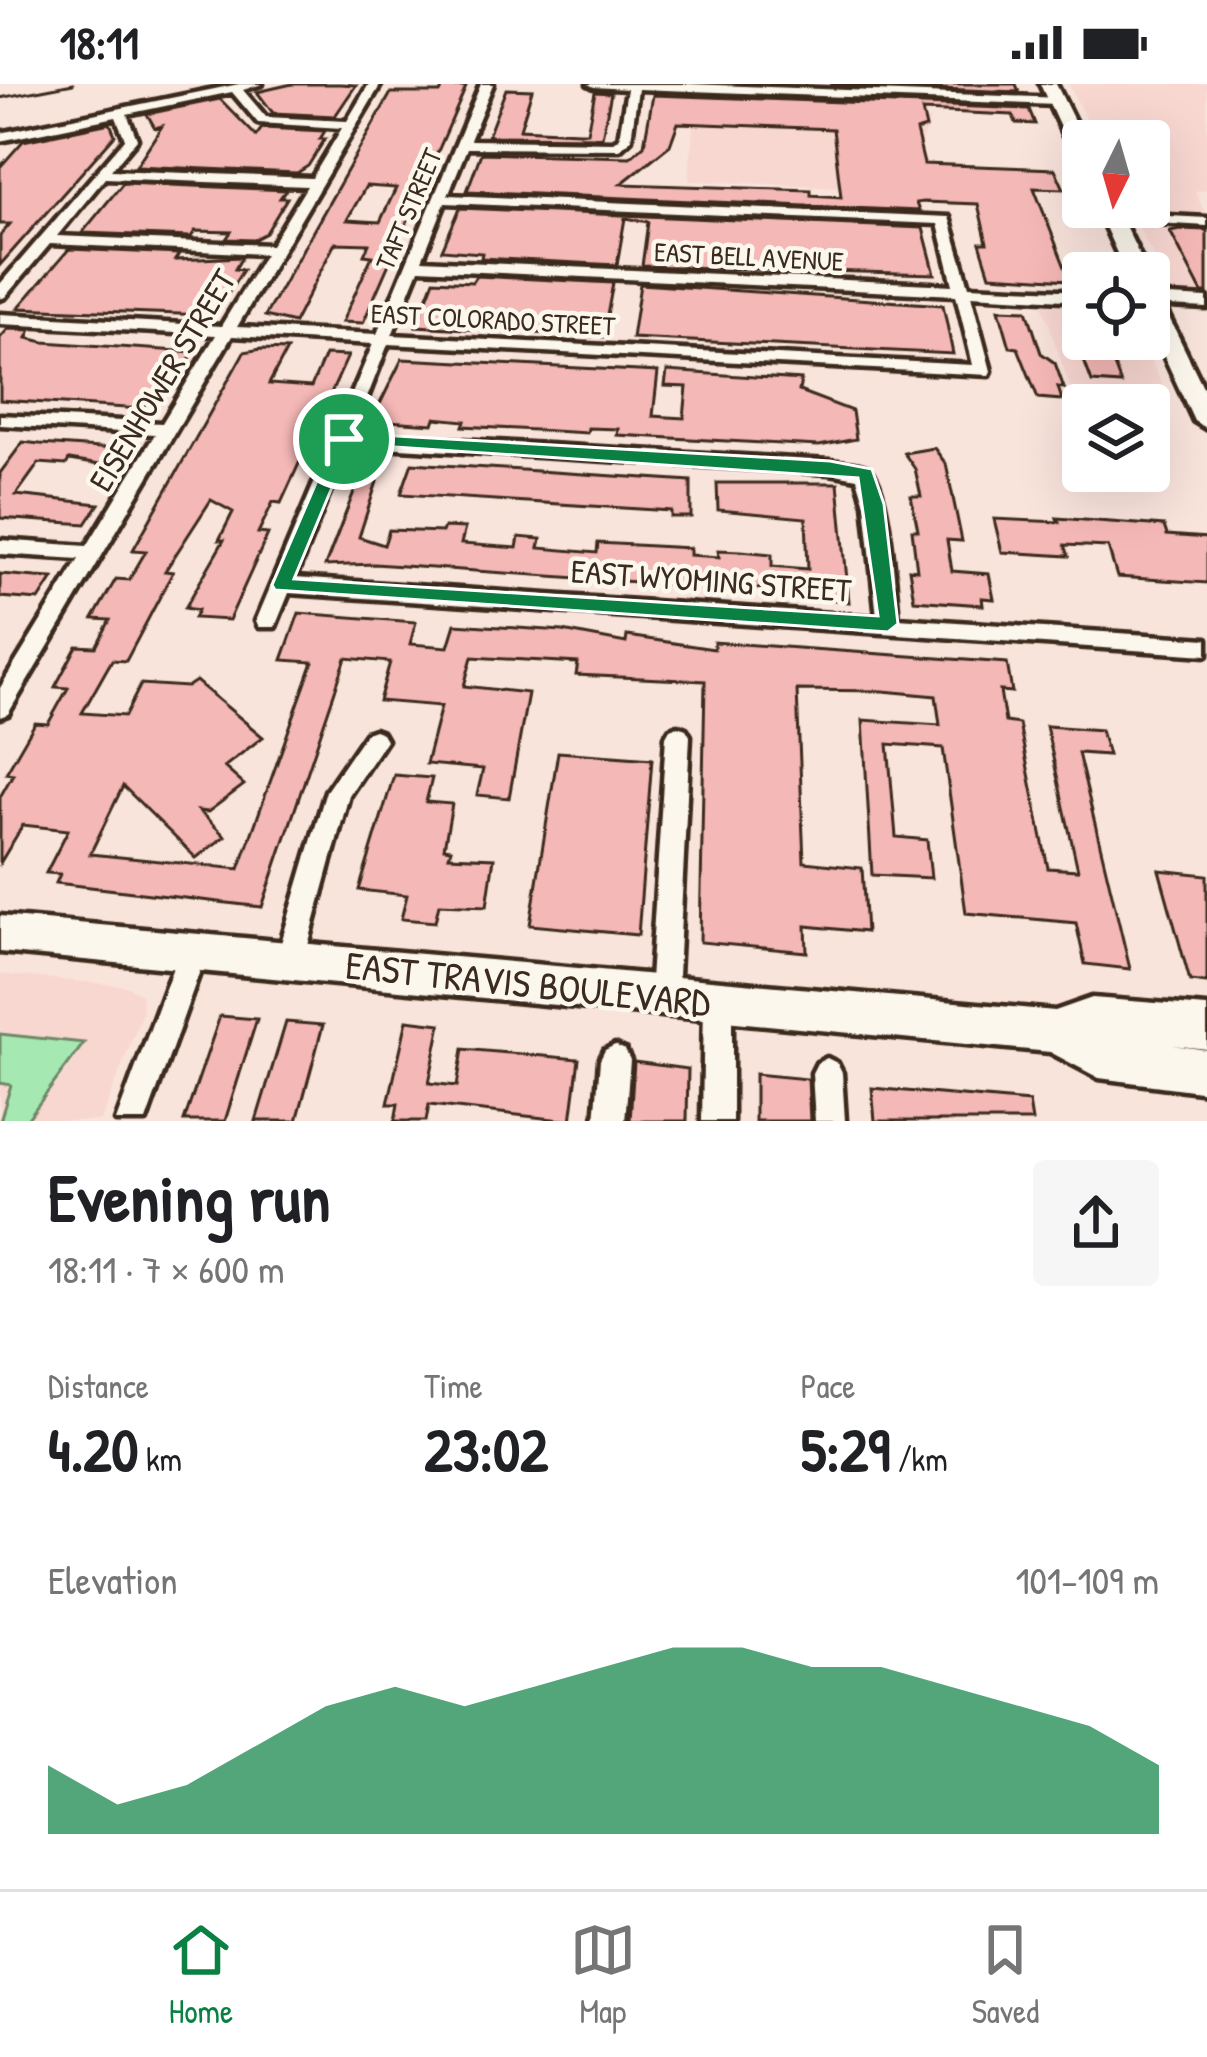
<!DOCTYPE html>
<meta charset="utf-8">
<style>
body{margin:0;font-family:"Patrick Hand",sans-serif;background:#f6f6f6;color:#202124;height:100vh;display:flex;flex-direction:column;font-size:45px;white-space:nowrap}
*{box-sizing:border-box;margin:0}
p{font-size:39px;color:#757577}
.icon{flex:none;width:66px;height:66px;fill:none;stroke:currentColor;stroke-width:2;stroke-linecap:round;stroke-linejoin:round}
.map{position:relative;height:1037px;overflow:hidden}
.drawer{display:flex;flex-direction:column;background:#fff;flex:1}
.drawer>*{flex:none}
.needle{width:78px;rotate:185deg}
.controls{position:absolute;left:1062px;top:36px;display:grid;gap:24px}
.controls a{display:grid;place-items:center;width:108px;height:108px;border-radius:12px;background:#fff;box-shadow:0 12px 48px #0002;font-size:60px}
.pin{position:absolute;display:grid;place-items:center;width:102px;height:102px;color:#fff;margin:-51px;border:6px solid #fff;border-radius:50%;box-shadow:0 3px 12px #0007}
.round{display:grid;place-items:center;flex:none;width:126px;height:126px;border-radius:12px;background:#f6f6f6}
.summary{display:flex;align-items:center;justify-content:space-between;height:204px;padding:0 48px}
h1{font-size:66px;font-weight:700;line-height:90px}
.metrics{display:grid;grid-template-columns:repeat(3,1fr);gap:18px;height:204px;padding:12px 48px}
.metrics div{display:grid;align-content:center}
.metrics b{font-size:60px;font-weight:700}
.metrics small{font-size:33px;font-weight:400}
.metrics p{font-size:33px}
.chart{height:336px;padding:24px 48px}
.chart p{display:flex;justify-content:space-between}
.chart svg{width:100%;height:216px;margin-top:12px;fill:#0b8043;opacity:.7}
.status{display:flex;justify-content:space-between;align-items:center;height:84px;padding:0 60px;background:#fff;direction:ltr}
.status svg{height:33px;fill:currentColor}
.tabs{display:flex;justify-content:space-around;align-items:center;height:168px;border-top:3px solid #e0e0e0;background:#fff;font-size:33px;color:#757577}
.tabs a{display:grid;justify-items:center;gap:6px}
.tabs .on{color:#0b8043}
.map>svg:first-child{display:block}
.built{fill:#f8d7d1}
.green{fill:#a5e8b2;stroke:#708968;stroke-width:3}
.building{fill:#f4b8b6;stroke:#3b2a1e;stroke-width:3;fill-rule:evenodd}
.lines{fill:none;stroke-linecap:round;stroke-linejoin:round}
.street-casing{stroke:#3b2a1e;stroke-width:9}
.secondary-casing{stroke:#3b2a1e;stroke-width:9}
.street{fill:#fbf7ec;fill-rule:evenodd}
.secondary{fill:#fbf7ec;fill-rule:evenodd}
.rail{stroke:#3b2a1e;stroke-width:3}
.route{fill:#0b8043;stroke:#fff;stroke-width:3;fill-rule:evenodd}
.labels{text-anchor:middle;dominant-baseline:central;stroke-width:9;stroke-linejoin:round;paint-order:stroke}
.far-street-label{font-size:27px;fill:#3b2a1e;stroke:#fbf7ec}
.street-label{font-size:33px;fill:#3b2a1e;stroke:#fbf7ec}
.near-street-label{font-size:39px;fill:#3b2a1e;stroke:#fbf7ec}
</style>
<div class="status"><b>18:11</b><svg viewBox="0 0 49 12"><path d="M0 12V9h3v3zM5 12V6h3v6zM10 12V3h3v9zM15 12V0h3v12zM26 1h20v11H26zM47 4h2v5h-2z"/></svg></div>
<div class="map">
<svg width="1207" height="1037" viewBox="0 0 1207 1037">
<rect width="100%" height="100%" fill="#f9e4dc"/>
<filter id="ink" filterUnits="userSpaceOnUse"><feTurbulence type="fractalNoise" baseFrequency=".00833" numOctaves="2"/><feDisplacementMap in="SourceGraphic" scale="24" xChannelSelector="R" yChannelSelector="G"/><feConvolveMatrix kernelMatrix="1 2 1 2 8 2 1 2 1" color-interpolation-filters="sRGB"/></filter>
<g filter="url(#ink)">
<path class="built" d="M1068 0H1207V106L1195 107 1207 133 1131 128 1127 123H1149V57H1097Z
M694 27 930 36 912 81 918 106 689 97Z
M1137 139 1207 144V210L1171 208Z
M1042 220 1083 221V255H1141L1172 323 1075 318Z
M0 890 126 902 141 910 143 927 101 1037H0Z"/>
<path class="green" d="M0 950 84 959 26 1037H0L11 1001 0 999Z"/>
<path class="building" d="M292 0H340L356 1 335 32 273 29 257 8Z
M832 0H1016L1019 8 833 1Z
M443 3H466L363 239 342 238 372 172 364 171 369 160 335 159 294 239 265 232 391 9H440ZM366 102 396 104 380 138 347 136Z
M506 5 532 6 520 45 579 48H587L595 8 611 9 602 53 488 52Z
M653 11 1029 25 1035 40 1016 39 1013 31 922 27 926 44 916 47 924 80 1055 85 1064 105 1034 104 1070 196 990 191 980 159H987L978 120 923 118 916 119 919 127 467 107 481 69 630 73 644 61ZM678 39 833 45 841 113 811 111V106L621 100 670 61Z
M220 15 256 52 262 44 325 47 320 55H325L308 82 297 89 136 82 162 42 155 44 147 30Z
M110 39 115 51 0 181V152L10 140H0V83L23 57Z
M123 99 286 106 280 114H287L266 149 253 156 226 155 231 148 195 147 191 153 82 149Z
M460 124 923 144 935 190 642 182 648 138 625 134 617 181 481 174 482 169 442 166Z
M1180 145 1207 146V209H1202L1170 147Z
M69 165 179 170 175 176 242 173 235 185 243 186 219 224H211L206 231 18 224Z
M476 192 613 199 603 253 416 242 434 196 472 198Z
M640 200 943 221 953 270 632 254Z
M999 225 1027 226 1041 269 1055 279 1064 304 1058 303 1062 316 1038 314 1018 264 1010 263Z
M8 245 31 246 27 254 44 258 194 268 161 319 146 318 142 325 0 316V254Z
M1076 255H1104L1121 300 1092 298Z
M261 265 287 266 269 300 311 303 325 271 348 272 281 419 273 418 258 449 268 450 229 536 194 534 198 526 185 524 224 456H219L233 428 211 416 165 487 173 488 126 577 112 576 82 629 125 632 141 600 187 603 196 597 263 653 224 683 244 701 208 728 199 727 225 752 196 774 123 702 90 770 239 785 313 578 282 576 299 529 416 538 410 560 448 563 455 540 563 547 626 559 627 552 714 565V558L1007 579 1012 608 1000 607 1005 638 1019 640 1048 784 1078 786 1046 642 1101 646 1108 671 1078 669 1130 885 1085 880 1076 839 966 829 943 664 888 660 896 753 927 756 931 794 872 791 863 636 940 641 936 612 883 607 797 606 804 778 862 784 866 848 806 842 807 868 700 858 705 597 576 591 578 579 472 573 464 602 528 609 509 714 477 711 483 685 426 680 441 622 379 617 390 578 346 574 262 823 56 799 60 790 46 789 68 746 23 741 0 779V713L13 690 6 689 35 639 48 640 68 604 55 603 77 562 96 563 110 536 93 535 116 495 129 496 146 467 133 466 244 268Z
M402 275 658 288 653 332 684 334 687 303 665 302 667 287 801 296 799 307 852 327 856 355 819 362 617 351 618 345 588 344 587 349 463 342 465 337 435 334 433 340 372 336Z
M23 358 40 360 130 366 118 384 69 376 66 381 39 379 16 411 99 420 86 440 0 434V389Z
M934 364 946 380 962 457 947 456 952 487 989 490 994 515 982 514 983 521 914 516 909 485 917 486 912 446H918L911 412H921L915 385 904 369Z
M368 372 385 373 359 453 384 461 389 446 442 448 444 443 465 444 461 460 517 464 519 453 541 455 539 464 597 469 598 459 690 464V471L719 473 718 466 741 467 772 470V482L808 485 806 434 718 426 717 399H838L849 518 728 500 680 501 374 480 325 482Z
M412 379 691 397V433H671V427L401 410Z
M1057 434 1164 442 1167 451 1207 454V499L1117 493 1108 463 1065 461 1069 472 1002 468 994 435 1059 438Z
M0 490 36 493 53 494 39 516 0 513Z
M558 668 652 675 638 851 530 841Z
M394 691 432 694 426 718 452 720 444 764 451 765 449 772 494 774 487 822 439 820 435 838 401 835 407 811 359 806Z
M1159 786 1207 791V899L1190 897Z
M220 932 257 935 225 1037H184Z
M407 936 441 940 429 999 457 1002 463 965 579 975 571 1037 429 1021 426 1037H395L398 1020H388Z
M286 938 323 941 297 1037H256Z
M634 978 688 985 687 1037H630Z
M755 990 808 995 810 1037H755Z
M872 1004 1029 1018 1032 1037H875Z"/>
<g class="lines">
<g class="street-casing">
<path id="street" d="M239 0H262L243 6 266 33 347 37 369 0H381L237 243 377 250 481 0H493L470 56 613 58 619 54 627 5 594 3 588 0H689L1060 14 1062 17 1056 21 638 5 631 55 620 65 467 64 448 111 949 133 969 202 1083 207V217L971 211 991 287 989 291 388 260 353 350 830 377C841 379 859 379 868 384 889 395 895 508 898 534L1207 555V571L289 509 275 543H259L256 537 373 260 232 252 8 630 0 633V604L79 475 0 470V456L87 462 155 350 0 341V331L162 339 216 251 0 240V230L221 242 265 170 50 160 5 213 0 215V200L125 55 116 33 0 57V49ZM232 8 258 39 342 44 312 94 111 86 137 55 127 30ZM105 94 307 102 271 161 57 152ZM445 119 938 140 953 201 422 176ZM419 185 956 211 973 281 392 251ZM348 361 830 389 857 394 865 420 877 533 295 494Z
M1111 129 1207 134V142L1106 136V130Z
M1149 211 1207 214V224L1149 221Z
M678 642 686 645 690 652 677 912 673 922 663 926 653 922 649 912 666 652 670 645Z
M374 646 382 649 386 656 349 711 304 876 300 885 290 889 280 885 276 876 326 707 366 649Z
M193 854 203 858 207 867 146 1037H116L179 867 183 858Z
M718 903 728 907 732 917V1037H702L704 917 708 907Z
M615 961 625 966 630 976 625 1037H595L600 976 605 966Z
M827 974 837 979 842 989 845 1037H815L812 989 817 979Z"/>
</g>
<g class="secondary-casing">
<path id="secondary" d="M1040 0H1056L1084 57 1083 80 1074 74Z
M1096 123H1116L1148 189H1126Z
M1149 208 1160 215 1207 311V345L1194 337 1149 239Z
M0 832 1055 927 1092 914 1207 923V965L1172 961 1207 966V1008L1099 994 1050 968 0 868Z"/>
</g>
<use href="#street" class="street"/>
<use href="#secondary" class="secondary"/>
<path class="rail" d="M0 14 73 0"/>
</g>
</g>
<path class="route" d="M344 349 830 377 872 385 884 420 898 540 888 548 275 506 272 501 335 355ZM350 360 858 394 878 532 294 495Z"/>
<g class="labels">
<g class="far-street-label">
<text transform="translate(408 125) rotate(-67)">TAFT STREET</text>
<text transform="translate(749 172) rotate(3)">EAST BELL AVENUE</text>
<text transform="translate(493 235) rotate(3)">EAST COLORADO STREET</text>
</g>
<g class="street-label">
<text transform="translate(162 296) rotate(-59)">EISENHOWER STREET</text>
<text transform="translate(711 496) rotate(4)">EAST WYOMING STREET</text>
</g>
<g class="near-street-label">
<text transform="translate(528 899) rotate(6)">EAST TRAVIS BOULEVARD</text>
</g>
</g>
</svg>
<div class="controls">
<a><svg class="needle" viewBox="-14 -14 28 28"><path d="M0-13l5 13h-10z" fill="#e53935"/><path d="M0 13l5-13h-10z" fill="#757577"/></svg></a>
<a><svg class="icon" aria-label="locate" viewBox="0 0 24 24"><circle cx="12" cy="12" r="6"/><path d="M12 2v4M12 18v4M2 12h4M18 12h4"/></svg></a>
<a><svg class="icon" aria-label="layers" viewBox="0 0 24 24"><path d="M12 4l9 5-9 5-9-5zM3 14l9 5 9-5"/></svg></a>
</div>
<div class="pin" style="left:344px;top:355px;background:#1e9e55"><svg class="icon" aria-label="arrive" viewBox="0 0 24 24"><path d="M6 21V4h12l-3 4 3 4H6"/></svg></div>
</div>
<section class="drawer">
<div class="summary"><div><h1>Evening run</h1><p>18:11 · 7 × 600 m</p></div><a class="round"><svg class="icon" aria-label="share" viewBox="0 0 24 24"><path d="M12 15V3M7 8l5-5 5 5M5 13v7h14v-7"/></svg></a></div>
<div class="metrics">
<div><p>Distance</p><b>4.20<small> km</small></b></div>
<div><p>Time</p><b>23:02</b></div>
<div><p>Pace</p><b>5:29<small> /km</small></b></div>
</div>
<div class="chart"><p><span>Elevation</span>101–109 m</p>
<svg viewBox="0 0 160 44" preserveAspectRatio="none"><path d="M0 44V30L10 38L20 34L30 26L40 18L50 14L60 18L70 14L80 10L90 6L100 6L110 10L120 10L130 14L140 18L150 22L160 30V44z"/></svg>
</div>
</section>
<nav class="tabs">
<a class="on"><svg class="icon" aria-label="home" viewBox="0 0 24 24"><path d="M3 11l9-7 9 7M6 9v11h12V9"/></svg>Home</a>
<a><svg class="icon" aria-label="map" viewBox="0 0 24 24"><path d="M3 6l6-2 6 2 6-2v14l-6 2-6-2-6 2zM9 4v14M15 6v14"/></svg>Map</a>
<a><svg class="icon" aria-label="saved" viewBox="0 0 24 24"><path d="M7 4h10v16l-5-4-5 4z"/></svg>Saved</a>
</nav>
